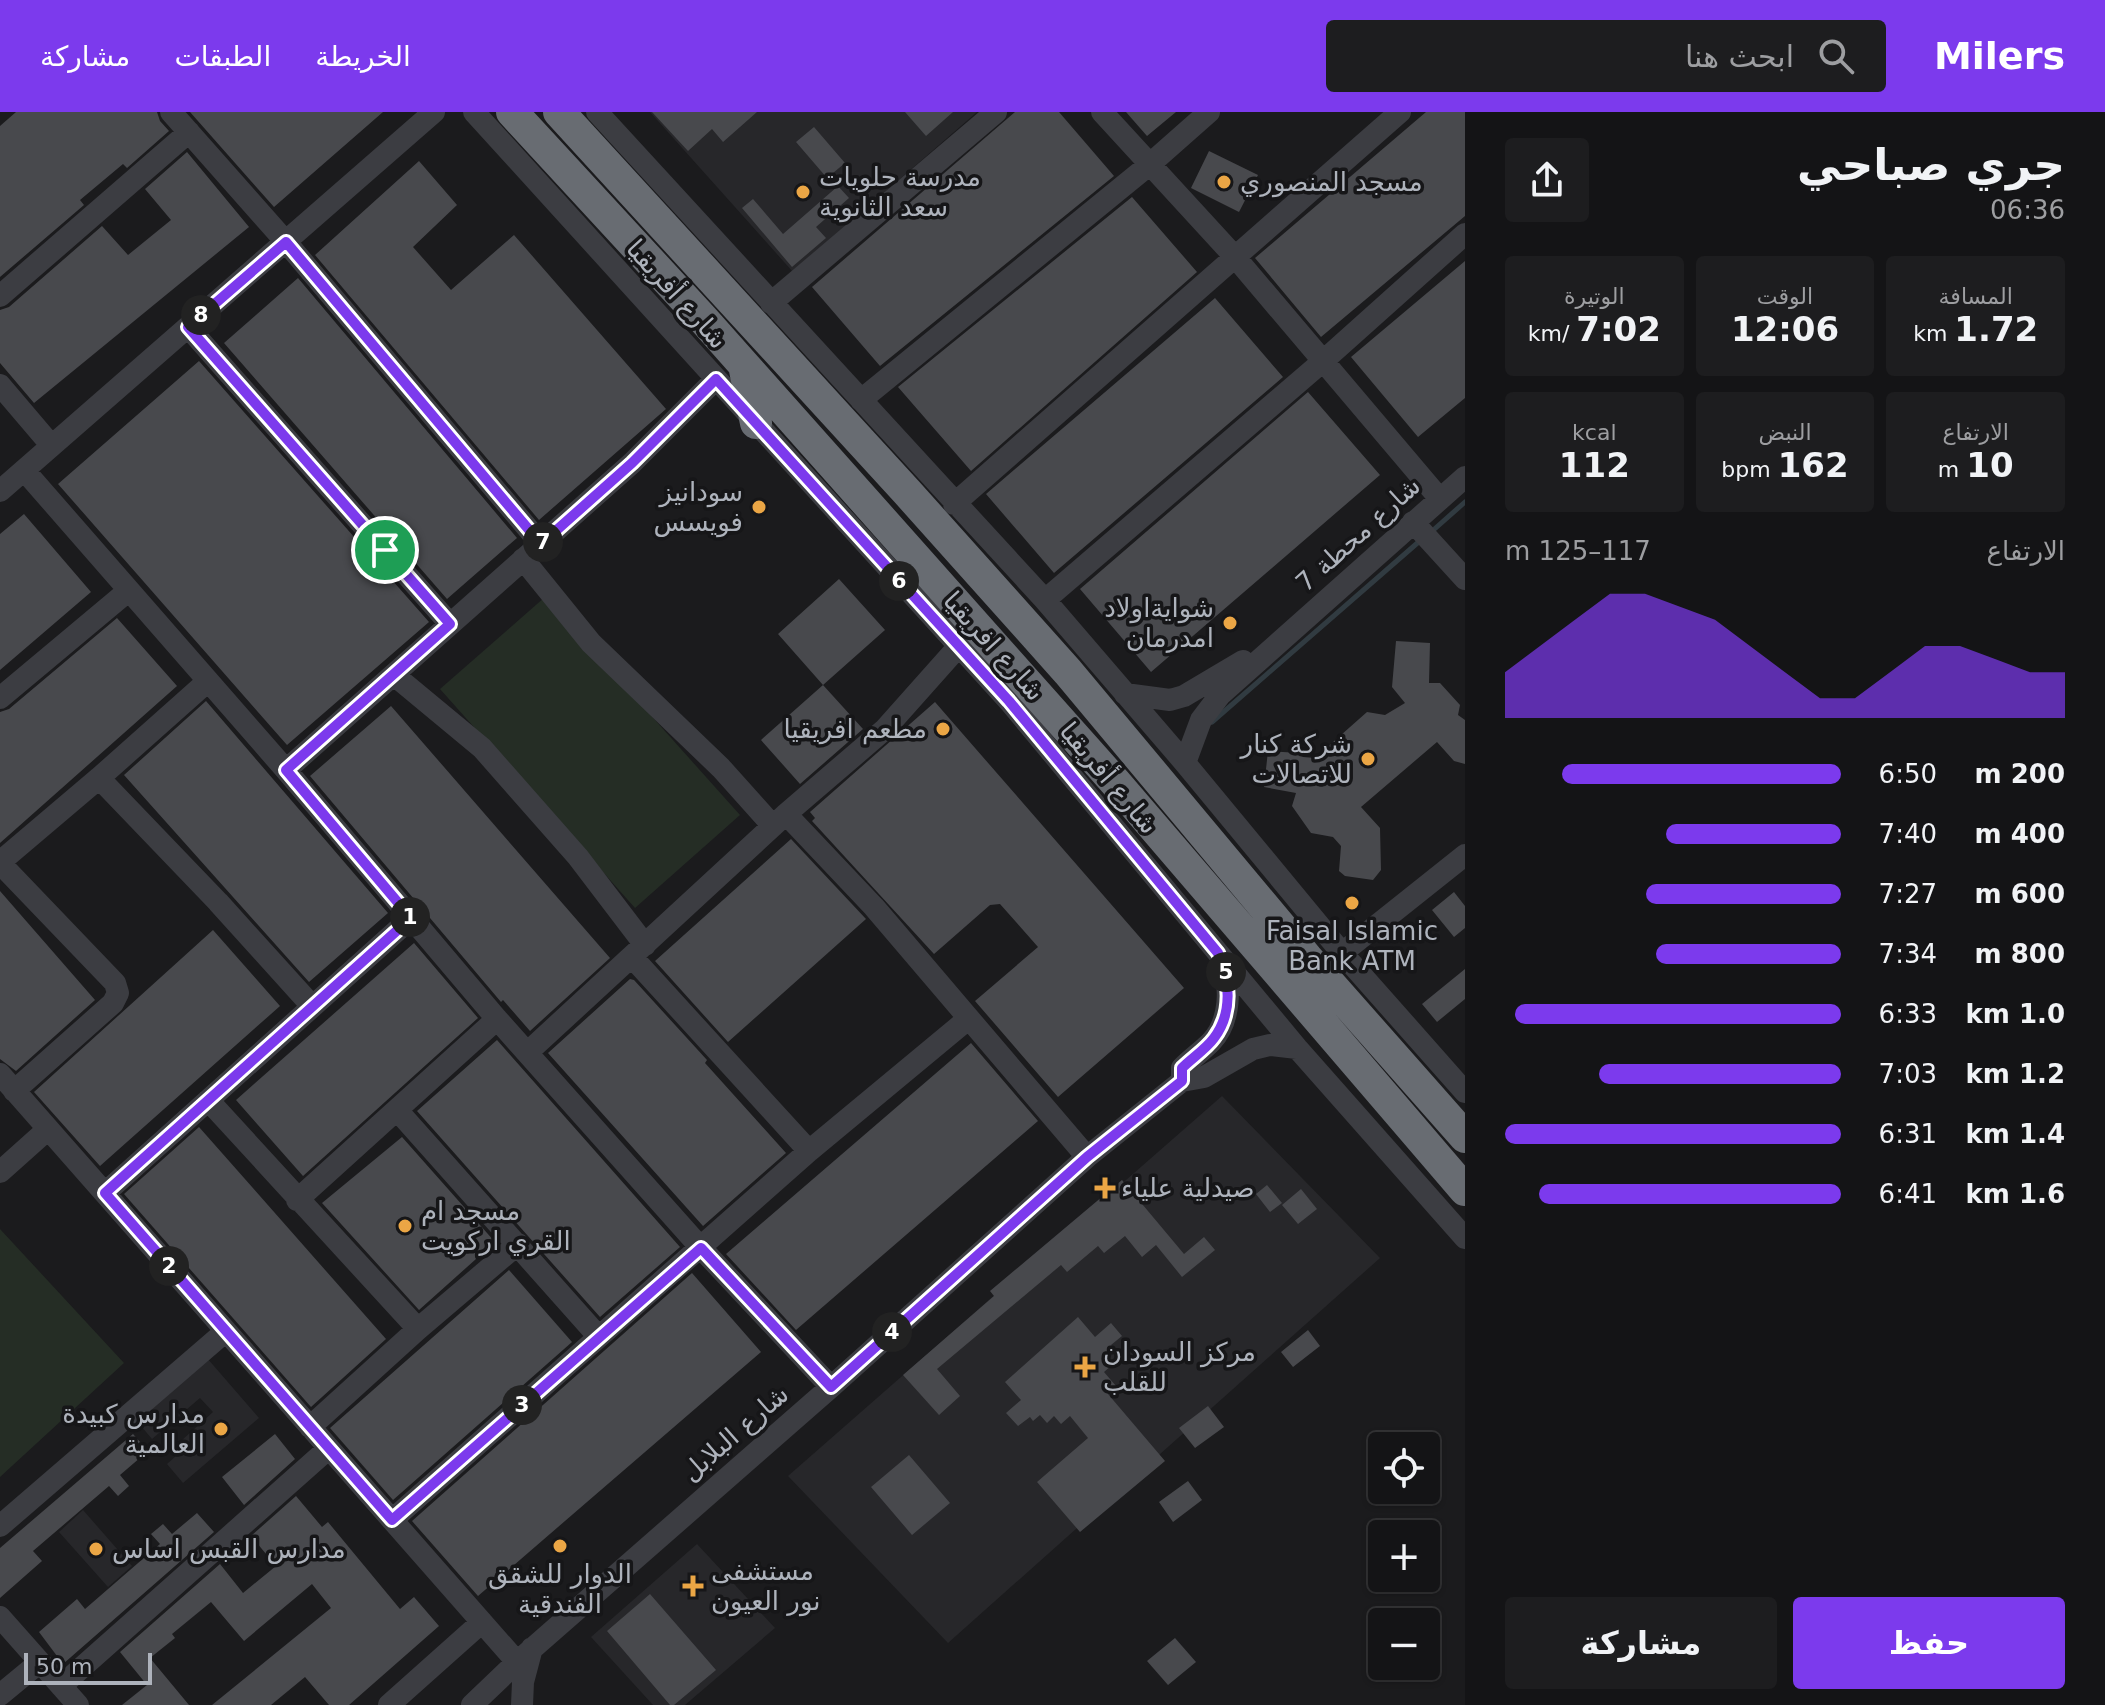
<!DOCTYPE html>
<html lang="ar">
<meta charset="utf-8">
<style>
body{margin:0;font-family:"DejaVu Sans",Vazirmatn,sans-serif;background:#1d1d1f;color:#f1f3f6;direction:rtl;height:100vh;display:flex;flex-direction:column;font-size:30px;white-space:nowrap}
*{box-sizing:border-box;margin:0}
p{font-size:26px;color:#9d9ea1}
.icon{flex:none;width:44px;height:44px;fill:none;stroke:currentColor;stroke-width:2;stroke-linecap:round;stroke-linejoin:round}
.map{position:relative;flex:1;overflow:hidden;direction:ltr}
.drawer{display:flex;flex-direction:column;background:#141416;width:640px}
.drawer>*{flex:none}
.fabs{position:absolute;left:1368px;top:1320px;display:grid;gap:16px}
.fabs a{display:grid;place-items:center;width:72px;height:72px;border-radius:8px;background:#141416;box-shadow:0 2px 6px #0004,0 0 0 2px #333335;font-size:40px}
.scale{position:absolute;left:24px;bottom:20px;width:128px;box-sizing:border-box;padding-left:8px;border:4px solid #aeb3bc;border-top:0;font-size:22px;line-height:28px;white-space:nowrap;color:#aeb3bc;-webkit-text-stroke:6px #161618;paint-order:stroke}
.pin{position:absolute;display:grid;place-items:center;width:68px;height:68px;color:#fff;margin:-34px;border:4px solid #fff;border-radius:50%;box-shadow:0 2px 8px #0007}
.km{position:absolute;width:40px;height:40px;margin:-20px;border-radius:50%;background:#222;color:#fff;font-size:22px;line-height:40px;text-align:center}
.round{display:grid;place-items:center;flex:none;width:84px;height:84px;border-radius:8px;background:#1d1d1f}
.overview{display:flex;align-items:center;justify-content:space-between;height:136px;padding:0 40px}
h1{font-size:44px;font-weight:700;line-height:60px}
.stats{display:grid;grid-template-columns:repeat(3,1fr);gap:12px;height:136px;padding:8px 40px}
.stats div{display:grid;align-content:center;border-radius:8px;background:#1d1d1f;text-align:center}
.stats b{font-size:34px;font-weight:700}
.stats small{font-size:22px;font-weight:400}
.stats p{font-size:22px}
.chart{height:224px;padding:16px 40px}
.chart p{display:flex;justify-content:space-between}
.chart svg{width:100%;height:144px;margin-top:8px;fill:#7c3aed;opacity:.7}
.button{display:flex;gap:16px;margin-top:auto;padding:16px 40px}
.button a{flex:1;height:92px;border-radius:8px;background:#7c3aed;color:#fff;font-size:32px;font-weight:700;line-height:92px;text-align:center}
.button a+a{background:#1d1d1f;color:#f1f3f6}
ul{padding:0 40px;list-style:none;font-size:26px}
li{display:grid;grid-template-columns:128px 96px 1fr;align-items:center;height:60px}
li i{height:20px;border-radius:10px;background:#7c3aed}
header{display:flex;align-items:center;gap:48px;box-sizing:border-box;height:112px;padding:0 40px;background:#7c3aed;color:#fff}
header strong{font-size:38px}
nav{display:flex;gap:44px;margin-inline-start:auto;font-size:28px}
.search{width:560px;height:72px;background:#1d1d1f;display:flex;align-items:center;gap:20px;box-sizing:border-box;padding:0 28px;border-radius:8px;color:#9d9ea1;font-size:30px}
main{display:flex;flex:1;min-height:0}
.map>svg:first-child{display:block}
.built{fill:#27272a}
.park{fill:#252d25}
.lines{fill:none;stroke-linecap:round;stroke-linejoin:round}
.stream{stroke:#313b41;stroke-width:5}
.building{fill:#48494d}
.minor{stroke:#3c3d42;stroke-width:22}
.highway{stroke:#686c72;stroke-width:32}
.route-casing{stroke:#fff;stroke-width:16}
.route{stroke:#7c3aed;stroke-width:10}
.poi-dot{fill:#eba645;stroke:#161618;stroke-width:3}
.labels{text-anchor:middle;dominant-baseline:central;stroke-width:7;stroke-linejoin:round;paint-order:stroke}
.poi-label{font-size:26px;fill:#aeb3bc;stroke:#161618;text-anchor:start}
.street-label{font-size:26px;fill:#aeb3bc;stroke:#161618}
</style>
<header>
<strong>Milers</strong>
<div class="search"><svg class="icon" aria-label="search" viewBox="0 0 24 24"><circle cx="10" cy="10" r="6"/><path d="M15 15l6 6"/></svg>ابحث هنا</div>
<nav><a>الخريطة</a><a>الطبقات</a><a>مشاركة</a></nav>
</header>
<main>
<section class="drawer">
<div class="overview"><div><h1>جري صباحي</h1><p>06:36</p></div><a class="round"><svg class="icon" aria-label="share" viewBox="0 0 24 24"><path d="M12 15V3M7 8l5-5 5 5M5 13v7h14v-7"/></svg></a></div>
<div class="stats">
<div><p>المسافة</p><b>1.72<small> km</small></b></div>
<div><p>الوقت</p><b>12:06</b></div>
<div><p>الوتيرة</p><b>7:02<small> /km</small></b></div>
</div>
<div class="stats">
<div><p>الارتفاع</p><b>10<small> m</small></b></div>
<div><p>النبض</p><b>162<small> bpm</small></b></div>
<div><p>kcal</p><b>112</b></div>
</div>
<div class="chart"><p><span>الارتفاع</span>117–125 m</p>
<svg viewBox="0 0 160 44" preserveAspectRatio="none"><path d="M0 44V30L10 22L20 14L30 6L40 6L50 10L60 14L70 22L80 30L90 38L100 38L110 30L120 22L130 22L140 26L150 30L160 30V44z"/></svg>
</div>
<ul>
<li><b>200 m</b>6:50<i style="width:83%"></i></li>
<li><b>400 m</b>7:40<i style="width:52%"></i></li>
<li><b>600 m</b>7:27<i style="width:58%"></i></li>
<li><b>800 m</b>7:34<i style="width:55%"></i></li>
<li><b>1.0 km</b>6:33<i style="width:97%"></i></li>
<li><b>1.2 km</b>7:03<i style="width:72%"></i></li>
<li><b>1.4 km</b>6:31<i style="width:100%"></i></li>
<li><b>1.6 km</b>6:41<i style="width:90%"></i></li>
</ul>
<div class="button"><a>حفظ</a><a>مشاركة</a></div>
</section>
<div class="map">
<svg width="1465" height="1593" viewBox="0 0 1465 1593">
<rect width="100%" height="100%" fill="#1b1b1d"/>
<path class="built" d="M650 0H977L793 160Z
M1222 984 1380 1146 948 1531 788 1364Z
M207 1246 259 1306 183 1371 167 1352 186 1335 181 1329 213 1300 200 1286 152 1327 135 1307Z
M83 1398 132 1454 108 1475 59 1420Z
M697 1432 775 1516 685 1593H653L591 1525Z"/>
<path class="park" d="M545 485 740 703 635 796 440 577Z
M0 1117 124 1251 0 1365Z"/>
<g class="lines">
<path class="stream" d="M1430 421 1465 390
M1212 610 1422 427"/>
</g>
<path class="building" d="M16 0H157L160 9 169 19 127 56 123 52 80 88 84 93 0 165V14Z
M190 0H383L274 95Z
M652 0H757L723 30 712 17 688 39Z
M905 0H953L926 24Z
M1015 0H1059L1114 64 880 254 812 175Z
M1126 0H1176L1147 24Z
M1426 0H1465V104L1321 225 1255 146Z
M814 15 845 51 827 66 796 30Z
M1209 39 1258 63 1239 100 1191 76Z
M187 40 249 115 34 291 0 251V198L9 195 102 114 128 143 171 108 145 77Z
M419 49 457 93 413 135 451 178 514 123 666 297 539 408 315 143Z
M838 74 849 86 816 115 826 126 792 155 742 96 753 87 783 122Z
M1132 85 1197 160 971 359 898 275Z
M1465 149V286L1418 325 1351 245Z
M298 166 517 426 447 487 224 231Z
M1215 186 1283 265 1054 461 986 382Z
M199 249 429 510 287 633 58 372Z
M1308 280 1380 363 1151 560 1080 477Z
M24 402 91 480 0 558V422Z
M839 467 885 518 823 573 778 522Z
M117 506 177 574 0 731V600L9 597Z
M1396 529 1430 531 1429 571H1440L1460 593 1458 603 1465 608V652L1454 649 1437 630 1361 695 1380 716 1381 758 1373 768 1345 764 1339 759 1341 734 1333 725 1311 721 1292 694 1296 681 1264 675 1268 639 1300 641 1303 645 1315 646 1367 600 1385 603 1405 591 1392 575Z
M823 573 863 617 800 672 761 628Z
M206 589 388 801 309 870 124 663Z
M935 590 1184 876 1058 985 975 889 1038 835 1000 792 990 793 934 842 812 709 815 706 810 700Z
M391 594 610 846 530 919 503 888 501 890 310 664Z
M791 727 866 807 728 930 655 849Z
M0 779 95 888 16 959 0 947Z
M1454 780 1465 794V816L1454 825 1432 798Z
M213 818 280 894 100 1054 34 980Z
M414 831 478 906 303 1064 236 988Z
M1465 857V887L1437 910 1422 892Z
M630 867 634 868 707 948 705 951 786 1041 703 1114 548 941Z
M497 928 680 1135 600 1205 417 999Z
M971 931 1038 1009 796 1218 726 1142Z
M199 1015 386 1227 311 1295 124 1082Z
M402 1025 495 1130 419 1198 322 1091Z
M1122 1068 1184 1142 1204 1125 1215 1138 1182 1165 1156 1133 1142 1145 1125 1124 1104 1141 1098 1134 1067 1160 1061 1153 937 1257 960 1284 939 1303 903 1263 994 1184 990 1179Z
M1267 1073 1282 1091 1270 1100 1256 1082Z
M1301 1077 1317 1097 1298 1112 1282 1093Z
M509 1158 572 1230 393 1388 330 1316Z
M692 1161 761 1240 478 1484 412 1409Z
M1078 1205 1095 1225 1111 1211 1122 1224 1111 1233 1115 1238 1106 1246 1112 1253 1104 1260 1116 1274 1108 1282 1165 1349 1080 1420 1037 1370 1088 1326 1070 1304 1061 1312 1054 1304 1047 1311 1040 1303 1033 1309 1030 1305 1018 1314 1006 1301 1021 1288 1005 1270Z
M1308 1218 1320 1234 1293 1255 1281 1240Z
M1208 1294 1224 1315 1195 1336 1179 1316Z
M133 1322 148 1339 120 1363 129 1374 118 1384 109 1374 33 1439 42 1449 0 1486V1436Z
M275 1322 295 1347 244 1393 222 1365Z
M909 1343 950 1391 912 1423 871 1375Z
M1188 1369 1202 1388 1173 1410 1159 1390Z
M296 1384 322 1415 328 1410 400 1497 414 1485 439 1514 349 1593H329L305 1565 271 1593H212L331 1496 312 1472 244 1529 211 1490 172 1522 175 1526 150 1546 189 1593H122L147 1573 120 1540 220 1452 243 1481 276 1454 251 1424Z
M197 1401 214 1420 63 1552 39 1520 77 1487 85 1497 160 1432 151 1422 163 1412 172 1422Z
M650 1482 716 1558 674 1593H670L607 1519Z
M1175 1526 1196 1550 1168 1573 1147 1549Z"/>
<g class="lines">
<path class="minor" d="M171 0 286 130 541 432
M474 0 1009 589 1297 936 1465 1126
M597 0 1045 488 1185 651 1342 841 1465 980
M1102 0 1235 145 1440 387
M0 184 189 20
M771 191 996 0
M188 215 450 512
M0 273 51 333
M861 288 1149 53 1209 0
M24 358 286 658 497 907 701 1136 831 1275
M0 379 434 0
M954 392 1400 0
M1413 410 1465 467
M523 447 591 531 721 656 773 714
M1045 488 1322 250 1465 122
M394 563 482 636 578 745 645 833
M1125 582 1170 588 1184 584 1243 549
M0 586 128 479
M1185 651 1201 608 1220 583 1465 365
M286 658 632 351 716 267
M99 666 218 790 312 894
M786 702 874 795 1087 1045
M0 750 99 666 208 569
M0 751 115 871 118 881 113 891 14 979
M1342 841 1465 743
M632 845 809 1039
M528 940 786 702 885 617 958 535
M0 962 517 1550
M1182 969V956C1191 947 1202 939 1211 930 1231 909 1231 875 1222 849
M208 988 418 1217
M397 998 598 1224
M0 1060 47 1018
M105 1081 411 806
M297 1088 497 907
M310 1315 418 1217 518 1132
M392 1408 809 1039 968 907
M0 1414 226 1219
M0 1505 78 1593
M61 1574 329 1336
M0 1583 40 1550
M389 1593 482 1510
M472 1593 517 1550 831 1275 1087 1045 1182 969 1204 965 1253 937 1270 933 1297 936
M522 1593 523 1570 532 1536"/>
<path class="highway" d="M512 0 704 208 1115 670 1465 1078
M559 0 907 380 1068 560 1307 846 1465 1025
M745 258 756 311"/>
</g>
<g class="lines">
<g class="route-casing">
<path id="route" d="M286 130 541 432 632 351 716 267 1009 589 1218 841C1230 868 1233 901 1214 926 1206 937 1192 946 1182 956V969L1087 1045 831 1275 701 1136 392 1408 105 1081 411 806 286 658 450 512 188 215Z"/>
</g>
<use href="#route" class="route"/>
</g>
<g class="poi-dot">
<circle cx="1224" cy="70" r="8"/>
<circle cx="803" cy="80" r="8"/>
<circle cx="759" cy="395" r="8"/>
<circle cx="1230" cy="511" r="8"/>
<circle cx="943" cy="617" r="8"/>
<circle cx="1368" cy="647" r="8"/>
<circle cx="1352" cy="791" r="8"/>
<path d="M1101 1064h8v8h8v8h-8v8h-8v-8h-8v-8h8z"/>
<circle cx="405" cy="1114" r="8"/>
<path d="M1081 1243h8v8h8v8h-8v8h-8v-8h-8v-8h8z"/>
<circle cx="221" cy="1317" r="8"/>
<circle cx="560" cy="1434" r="8"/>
<circle cx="96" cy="1437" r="8"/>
<path d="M689 1462h8v8h8v8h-8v8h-8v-8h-8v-8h8z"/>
</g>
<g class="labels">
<g class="poi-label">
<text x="819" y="65">مدرسة حلويات<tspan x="819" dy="30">سعد الثانوية</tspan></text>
<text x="1240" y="70">مسجد المنصوري</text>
<text x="743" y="380" text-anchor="end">سودانيز<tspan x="743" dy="30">فويسس</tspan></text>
<text x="1214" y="496" text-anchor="end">شوايةاولاد<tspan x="1214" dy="30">امدرمان</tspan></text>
<text x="927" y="617" text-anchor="end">مطعم افريقيا</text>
<text x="1352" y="632" text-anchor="end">شركة كنار<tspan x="1352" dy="30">للاتصالات</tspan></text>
<text x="1352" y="819" text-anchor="middle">Faisal Islamic<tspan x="1352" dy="30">Bank ATM</tspan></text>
<text x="1121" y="1076">صيدلية علياء</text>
<text x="421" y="1099">مسجد ام<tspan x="421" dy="30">القري اركويت</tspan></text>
<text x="1103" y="1240">مركز السودان<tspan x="1103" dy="30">للقلب</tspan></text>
<text x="205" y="1302" text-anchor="end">مدارس كبيدة<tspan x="205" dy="30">العالمية</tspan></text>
<text x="112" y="1437">مدارس القبس اساس</text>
<text x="711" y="1459">مستشفى<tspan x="711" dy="30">نور العيون</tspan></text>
<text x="560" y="1462" text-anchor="middle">الدوار للشقق<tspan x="560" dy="30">الفندقية</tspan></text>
</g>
<g class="street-label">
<text transform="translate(677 182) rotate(48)">شارع أفريقيا</text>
<text transform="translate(1358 422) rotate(-42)">شارع محطة 7</text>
<text transform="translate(994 534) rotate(48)">شارع افريقيا</text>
<text transform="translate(1109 666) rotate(50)">شارع أفريقيا</text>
<text transform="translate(735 1321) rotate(-41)">شارع البلابل</text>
</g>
</g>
</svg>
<div class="fabs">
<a><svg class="icon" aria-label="locate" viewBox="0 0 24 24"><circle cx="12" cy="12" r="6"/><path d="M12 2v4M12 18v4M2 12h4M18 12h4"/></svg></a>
<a>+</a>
<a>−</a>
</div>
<div class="scale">50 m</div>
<div class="pin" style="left:385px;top:438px;background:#1e9e55"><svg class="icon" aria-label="arrive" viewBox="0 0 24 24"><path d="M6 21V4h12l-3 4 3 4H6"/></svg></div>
<b class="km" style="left:410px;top:805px">1</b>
<b class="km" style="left:169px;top:1154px">2</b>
<b class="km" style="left:522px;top:1293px">3</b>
<b class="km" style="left:892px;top:1220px">4</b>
<b class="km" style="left:1226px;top:860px">5</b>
<b class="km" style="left:899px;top:469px">6</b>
<b class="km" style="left:543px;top:430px">7</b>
<b class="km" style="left:201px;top:203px">8</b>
</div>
</main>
